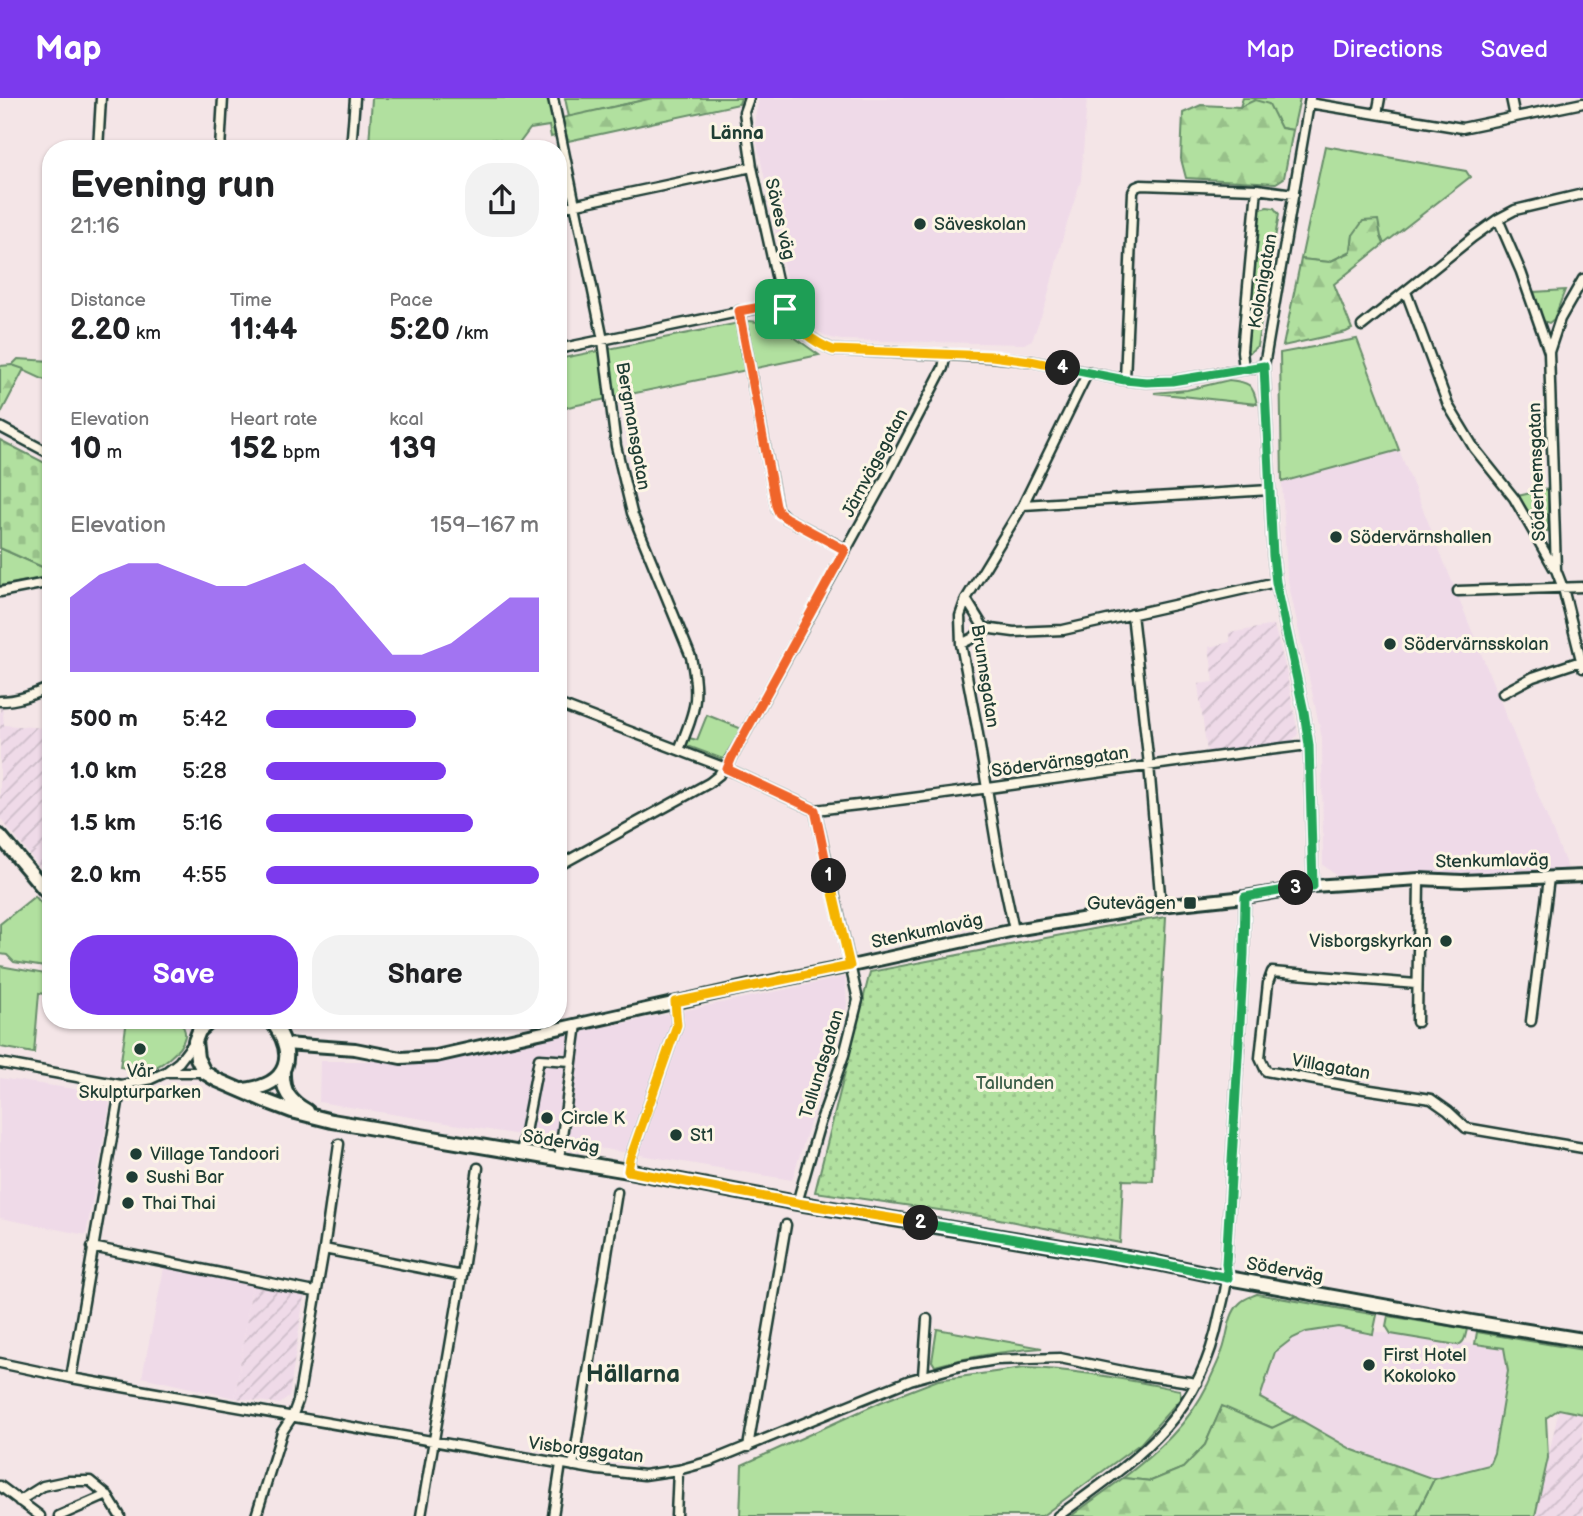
<!DOCTYPE html>
<meta charset="utf-8">
<style>
body{margin:0;font-family:"Balsamiq Sans",sans-serif;background:#f2f2f2;color:#202124;height:100vh;display:flex;flex-direction:column;font-size:26px;white-space:nowrap}
*{box-sizing:border-box;margin:0}
p{font-size:23px;color:#757577}
.icon{flex:none;width:38px;height:38px;fill:none;stroke:currentColor;stroke-width:2;stroke-linecap:round;stroke-linejoin:round}
.map{position:relative;flex:1;overflow:hidden}
.details{position:absolute;left:42px;top:42px;width:525px;height:889px;display:flex;flex-direction:column;background:#fff;border-radius:28px;box-shadow:0 2px 5px #0004}
.details>*{flex:none}
.pin{position:absolute;display:grid;place-items:center;width:60px;height:60px;color:#fff;margin:-30px;border-radius:14px;box-shadow:0 4px 10px #0006}
.km{position:absolute;width:35px;height:35px;margin:-18px;border-radius:50%;background:#222;color:#fff;font-size:19px;line-height:35px;text-align:center}
.round{display:grid;place-items:center;flex:none;width:74px;height:74px;border-radius:28px;background:#f2f2f2}
.headline{display:flex;align-items:center;justify-content:space-between;height:119px;padding:0 28px}
h1{font-size:38px;font-weight:600;line-height:52px}
.stats{display:grid;grid-template-columns:repeat(3,1fr);gap:10px;height:119px;padding:7px 28px}
.stats div{display:grid;align-content:center}
.stats b{font-size:30px;font-weight:600}
.stats small{font-size:19px;font-weight:400}
.stats p{font-size:19px}
.chart{height:196px;padding:14px 28px}
.chart p{display:flex;justify-content:space-between}
.chart svg{width:100%;height:126px;margin-top:7px;fill:#7c3aed;opacity:.7}
.primary-button{display:flex;gap:14px;margin-top:auto;padding:14px 28px}
.primary-button a{flex:1;height:80px;border-radius:28px;background:#7c3aed;color:#fff;font-size:28px;font-weight:600;line-height:80px;text-align:center}
.primary-button a+a{background:#f2f2f2;color:#202124}
ul{padding:0 28px;list-style:none;font-size:23px}
li{display:grid;grid-template-columns:112px 84px 1fr;align-items:center;height:52px}
li i{height:18px;border-radius:9px;background:#7c3aed}
header{display:flex;align-items:center;gap:42px;box-sizing:border-box;height:98px;padding:0 35px;background:#7c3aed;color:#fff}
header strong{font-size:33px}
nav{display:flex;gap:38px;margin-inline-start:auto;font-size:24px}
.map>svg:first-child{display:block}
.built{fill:#efdae8}
.industrial{fill:url(#industrial-furrows)}
.grass{fill:#b1e09f;stroke:#688e6a;stroke-width:2}
.forest{fill:url(#forest-firs);stroke:#688e6a;stroke-width:2}
.cemetery{fill:url(#cemetery-stones);stroke:#688e6a;stroke-width:2}
.park{fill:url(#park-dots);stroke:#688e6a;stroke-width:2}
.lines{fill:none;stroke-linecap:round;stroke-linejoin:round}
.minor-casing{stroke:#1f3d34;stroke-width:13}
.tertiary-casing{stroke:#1f3d34;stroke-width:16}
.secondary-casing{stroke:#1f3d34;stroke-width:18}
.minor{stroke:#fcf5e5;stroke-width:8}
.tertiary{stroke:#fcf5e5;stroke-width:10}
.secondary{stroke:#fcf5e5;stroke-width:12}
.split-1-casing{stroke:#fff;stroke-width:14}
.split-2-casing{stroke:#fff;stroke-width:14}
.split-3-casing{stroke:#fff;stroke-width:14}
.split-4-casing{stroke:#fff;stroke-width:14}
.split-5-casing{stroke:#fff;stroke-width:14}
.split-1{stroke:#f0652b;stroke-width:9}
.split-2{stroke:#f5b400;stroke-width:9}
.split-3{stroke:#22a559;stroke-width:9}
.split-4{stroke:#22a559;stroke-width:9}
.split-5{stroke:#f5b400;stroke-width:9}
.poi-dot{fill:#1f3d34;stroke:#fcf5e5;stroke-width:2.5}
.labels{text-anchor:middle;dominant-baseline:central;stroke-width:6;stroke-linejoin:round;paint-order:stroke}
.street-label{font-size:18px;fill:#1f3d34;stroke:#fcf5e5}
.poi-label{font-size:18px;fill:#1f3d34;stroke:#fcf5e5;text-anchor:start}
.park-label{font-size:18px;fill:#3c5e49;stroke:#fcf5e5}
.neighbourhood-label{font-size:19px;font-weight:bold;fill:#1f3d34;stroke:#fcf5e5}
.district-label{font-size:24px;font-weight:bold;fill:#1f3d34;stroke:#fcf5e5}
</style>
<header>
<strong>Map</strong>
<nav><a>Map</a><a>Directions</a><a>Saved</a></nav>
</header>
<div class="map">
<svg width="1583" height="1418" viewBox="0 0 1583 1418">
<defs>
<pattern id="industrial-furrows" width="10" height="10" patternUnits="userSpaceOnUse" patternTransform="scale(1.75)"><rect width="10" height="10" fill="#efdae8"/><path d="M-1 1l2-2M0 10L10 0M9 11l2-2" fill="none" stroke="#ccbcc8"/></pattern>
<pattern id="forest-firs" width="22" height="20" patternUnits="userSpaceOnUse" patternTransform="scale(1.75)"><rect width="22" height="20" fill="#b1e09f"/><path d="M5 1l3.5 6h-7zM16 11l3.5 6h-7z" fill="#98c18a"/></pattern>
<pattern id="cemetery-stones" width="16" height="16" patternUnits="userSpaceOnUse" patternTransform="scale(1.75)"><rect width="16" height="16" fill="#b1e09f"/><path d="M2 7V4a2 2 0 0 1 4 0v3zM10 15v-3a2 2 0 0 1 4 0v3z" fill="#98c18a"/></pattern>
<pattern id="park-dots" width="8" height="8" patternUnits="userSpaceOnUse" patternTransform="scale(1.75)"><rect width="8" height="8" fill="#b1e09f"/><path d="M2 2h.1M6 6h.1" fill="none" stroke="#98c18a" stroke-width="1.8" stroke-linecap="round"/></pattern>
</defs>
<rect width="100%" height="100%" fill="#f4e5e7"/>
<filter id="ink" filterUnits="userSpaceOnUse"><feTurbulence type="fractalNoise" baseFrequency=".0143" numOctaves="2"/><feDisplacementMap in="SourceGraphic" scale="14" xChannelSelector="R" yChannelSelector="G"/><feConvolveMatrix kernelMatrix="1 2 1 2 8 2 1 2 1" color-interpolation-filters="sRGB"/></filter>
<g filter="url(#ink)">
<path class="built" d="M759 0H1087L1081 82 1064 135 1046 205 1032 242 1024 246 841 242 827 239 814 230 804 219 793 203 788 189 756 40 755 19Z
M1399 352 1568 771 1549 773 1338 779 1323 767 1322 640 1287 478 1282 384Z
M845 879 847 907 792 1082 319 1004 320 963H378L600 930Z
M0 980 101 995 110 1006 86 1137 0 1120Z
M164 1170 252 1187 235 1300 142 1279Z
M1338 1229 1504 1250 1508 1273 1494 1355 1489 1367 1434 1381 1353 1352 1260 1300 1275 1254 1293 1240 1306 1234Z"/>
<path class="industrial" d="M1274 527 1286 572 1298 636 1292 643 1207 654 1198 586 1214 584 1209 549 1230 544 1229 535Z
M0 607H2L4 627 46 630 41 655 51 658V765L42 772 0 720Z
M252 1187 304 1198 289 1299 280 1306 235 1300Z
M1559 1311 1583 1316V1418H1535Z"/>
<path class="grass" d="M372 0H547L555 38 551 39 549 28 530 31 518 47C499 46 494 32 478 51H370L369 47Z
M565 0H653L569 19Z
M1243 0H1300L1293 32 1281 30 1240 9Z
M1325 48 1466 73 1470 79 1384 146 1381 139 1353 137 1351 153 1329 164 1301 161Z
M1267 109 1274 110 1279 116 1257 248 1249 255 1245 252 1260 111Z
M1565 192 1554 221 1549 225 1543 223 1534 194Z
M749 223 769 225 794 239 819 257 558 311V261Z
M1357 241 1399 352 1282 384 1280 255Z
M18 261 51 263V285L12 267Z
M1229 282C1249 284 1253 286 1257 306L1154 295 1187 292Z
M1548 391V433L1542 434 1518 398Z
M0 450 51 473V478L0 488Z
M707 617 742 631 723 661 685 647 689 640 697 642Z
M35 798 51 817V870L14 864 7 857 0 856V826Z
M0 868 51 877V897L39 895 34 955 0 949Z
M127 922H179C182 926 186 932 185 938 182 953 158 972 143 973 136 973 127 970 120 969Z
M1257 1196 1377 1217 1373 1236 1338 1229 1306 1234 1293 1240 1275 1254 1260 1300 1295 1319 1273 1330 1222 1309 1205 1347 1183 1370 1151 1383 1123 1380C1158 1353 1188 1327 1208 1286 1213 1274 1219 1263 1223 1251 1228 1237 1228 1217 1239 1206 1244 1200 1250 1199 1257 1196Z
M1388 1218 1467 1231C1465 1239 1465 1245 1457 1247L1391 1236 1386 1228Z
M937 1231 1042 1250C1005 1253 970 1258 935 1268L932 1263Z
M1477 1234 1583 1252V1316L1559 1311 1546 1320 1548 1360 1535 1418H1417L1419 1411 1434 1381 1489 1367 1494 1355 1508 1273 1504 1250 1475 1246Z
M1023 1270C1077 1271 1127 1282 1180 1292L1181 1300 1141 1345 1042 1418H740L742 1367 881 1304 938 1282Z"/>
<path class="forest" d="M653 0H741L739 6 568 43 562 20Z
M1255 2 1269 6 1281 30 1293 32 1284 80 1276 85 1186 80 1181 61 1183 15 1201 7 1240 9Z
M1378 122 1381 139 1384 146 1334 186 1352 231 1346 234 1283 248 1301 161 1329 164 1351 154 1353 137 1363 123Z
M12 267 24 271 0 317V268Z
M1222 1308 1272 1330 1295 1319 1353 1352 1434 1381 1419 1411 1417 1418H1071L1123 1380 1151 1383 1183 1370 1205 1347Z"/>
<path class="cemetery" d="M0 342 51 368V473L0 450Z"/>
<path class="park" d="M1166 819 1154 1034 1153 1083 1123 1082 1120 1145 994 1120 815 1094 870 874 1103 829Z"/>
<g class="lines">
<g class="minor-casing">
<path id="minor" d="M553 0 603 242 616 348 632 415 691 559C700 602 695 612 679 652
M749 0 744 14 752 69 782 205C790 227 812 243 833 252L992 259 1030 263 1125 282 1146 284 1172 283 1264 268
M1310 0 1264 268 1273 458 1276 484 1304 614 1309 647 1313 788
M1511 0 1515 19
M1309 5 1462 30 1583 5
M1377 16 1380 0
M98 51 101 0
M220 51 223 0
M351 51 355 0
M558 110 752 69
M1498 121 1521 174 1549 254
M1583 181 1560 221 1549 254 1556 472 1563 490 1583 570
M1406 194 1448 307 1474 350 1514 400 1554 470
M739 213 777 411 786 420 845 451
M1362 228 1473 139 1498 121 1515 112 1583 96
M558 251 782 205
M1244 271 1242 253 1257 91
M1125 282 1133 94 1136 89 1141 87 1257 91 1294 96
M0 329 51 356
M1023 407 1270 392
M1458 493 1583 489
M0 494 51 484
M1132 516 1149 667 1161 808
M984 530 1014 534 1063 532 1276 484
M961 546 973 540 984 530 966 501
M1503 595 1533 579 1581 563
M0 603C19 603 34 596 51 589
M558 606 723 669 815 712
M727 671 732 659 889 374 943 270 946 256
M815 712C980 694 1144 666 1309 647
M558 768 709 685 719 677 723 669
M1014 832 998 757 977 630 961 546 960 518 966 501 1023 407 1088 274
M1416 886 1272 874 1268 885 1260 960 1266 973 1364 991 1431 1001 1448 1013 1466 1030 1583 1050
M1531 923 1549 780
M1417 924 1419 781
M0 965 121 987 151 981 166 974 179 964 195 943
M166 974H204
M521 1055 539 961 572 963
M559 1061 577 926
M628 1073 630 1061 677 927 675 904
M797 1105 820 1025 844 957 858 902 815 712
M92 1149 315 1194
M324 1151 462 1178
M0 1265 71 1280 598 1372 644 1377 678 1372 711 1363 910 1282 960 1268 996 1262 1060 1260 1142 1277 1197 1285
M923 1278 927 1221
M71 1280 121 987
M748 1349 786 1127
M573 1368 617 1094
M0 1388 40 1418
M19 1403 43 1388 67 1383H90L107 1397 120 1418
M59 1418 107 1397
M256 1418 282 1334 292 1319 298 1303 324 1151 339 1046
M421 1418 462 1178 478 1070
M553 1418 561 1366
M676 1418 678 1372
M1058 1418C1136 1361 1199 1321 1219 1219 1223 1201 1229 1184 1226 1166L1244 856 1245 799"/>
</g>
<g class="tertiary-casing">
<path id="tertiary" d="M285 946 355 951 401 960 436 958 749 888 851 868 1014 832 1161 808 1245 799 1313 788 1419 781 1462 783 1583 778"/>
</g>
<g class="secondary-casing">
<path id="secondary" d="M0 738 51 799
M211 922 199 933 195 943 197 960 204 974 217 982 268 1004 292 1013 332 1023 628 1073 797 1105 1157 1165 1228 1180 1472 1224 1583 1242
M283 972C282 993 289 1003 307 1013
M243 992C289 988 298 957 271 922"/>
</g>
<use href="#minor" class="minor"/>
<use href="#tertiary" class="tertiary"/>
<use href="#secondary" class="secondary"/>
</g>
</g>
<g class="lines" filter="url(#ink)">
<g class="split-1-casing">
<path id="split-1" d="M785 211 782 205 739 213 776 408 779 415 786 420 845 452 732 659 727 671 815 712 829 778"/>
</g>
<g class="split-2-casing">
<path id="split-2" d="M829 778 850 868 675 904 677 927 630 1061 628 1073 797 1105 921 1125"/>
</g>
<g class="split-3-casing">
<path id="split-3" d="M921 1125 1157 1165 1228 1180 1226 1166 1244 856 1245 799 1296 790"/>
</g>
<g class="split-4-casing">
<path id="split-4" d="M1063 270 1125 282 1146 284 1172 283 1264 268 1273 458 1276 484 1304 614 1309 647 1313 788 1296 790"/>
</g>
<g class="split-5-casing">
<path id="split-5" d="M785 211C796 230 813 244 833 252L992 258 1030 263 1063 270"/>
</g>
<use href="#split-1" class="split-1"/>
<use href="#split-2" class="split-2"/>
<use href="#split-3" class="split-3"/>
<use href="#split-4" class="split-4"/>
<use href="#split-5" class="split-5"/>
</g>
<g class="poi-dot">
<circle cx="920" cy="126" r="7"/>
<circle cx="1336" cy="439" r="7"/>
<circle cx="1390" cy="546" r="7"/>
<rect x="1183" y="798" width="14" height="14" rx="3.5"/>
<circle cx="1446" cy="843" r="7"/>
<circle cx="140" cy="951" r="7"/>
<circle cx="547" cy="1020" r="7"/>
<circle cx="676" cy="1037" r="7"/>
<circle cx="136" cy="1056" r="7"/>
<circle cx="132" cy="1079" r="7"/>
<circle cx="128" cy="1105" r="7"/>
<circle cx="1369" cy="1267" r="7"/>
</g>
<g class="labels">
<g class="street-label">
<text transform="translate(780 121) rotate(77)">Säves väg</text>
<text transform="translate(1263 183) rotate(-80)">Kolonigatan</text>
<text transform="translate(633 328) rotate(80)">Bergmansgatan</text>
<text transform="translate(875 365) rotate(-62)">Järnvägsgatan</text>
<text transform="translate(1537 374) rotate(-92)">Söderhemsgatan</text>
<text transform="translate(985 578) rotate(81)">Brunnsgatan</text>
<text transform="translate(1060 664) rotate(-8)">Södervärnsgatan</text>
<text transform="translate(1492 763) rotate(-1)">Stenkumlaväg</text>
<text transform="translate(927 833) rotate(-12)">Stenkumlaväg</text>
<text transform="translate(822 966) rotate(-73)">Tallundsgatan</text>
<text transform="translate(1331 969) rotate(10)">Villagatan</text>
<text transform="translate(561 1044) rotate(9)">Söderväg</text>
<text transform="translate(1285 1172) rotate(10)">Söderväg</text>
<text transform="translate(586 1352) rotate(7)">Visborgsgatan</text>
</g>
<g class="poi-label">
<text x="934" y="126">Säveskolan</text>
<text x="1350" y="439">Södervärnshallen</text>
<text x="1404" y="546">Södervärnsskolan</text>
<text x="1176" y="805" text-anchor="end">Gutevägen</text>
<text x="1432" y="843" text-anchor="end">Visborgskyrkan</text>
<text x="140" y="973" text-anchor="middle">Vår<tspan x="140" dy="21">Skulpturparken</tspan></text>
<text x="561" y="1020">Circle K</text>
<text x="690" y="1037">St1</text>
<text x="150" y="1056">Village Tandoori</text>
<text x="146" y="1079">Sushi Bar</text>
<text x="142" y="1105">Thai Thai</text>
<text x="1383" y="1257">First Hotel<tspan x="1383" dy="21">Kokoloko</tspan></text>
</g>
<g class="park-label">
<text x="1015" y="985">Tallunden</text>
</g>
<g class="neighbourhood-label">
<text x="737" y="35">Länna</text>
</g>
<g class="district-label">
<text x="633" y="1276">Hällarna</text>
</g>
</g>
</svg>
<div class="pin" style="left:785px;top:211px;background:#1e9e55"><svg class="icon" aria-label="arrive" viewBox="0 0 24 24"><path d="M6 21V4h12l-3 4 3 4H6"/></svg></div>
<b class="km" style="left:829px;top:778px">1</b>
<b class="km" style="left:921px;top:1125px">2</b>
<b class="km" style="left:1296px;top:790px">3</b>
<b class="km" style="left:1063px;top:270px">4</b>
<section class="details">
<div class="headline"><div><h1>Evening run</h1><p>21:16</p></div><a class="round"><svg class="icon" aria-label="share" viewBox="0 0 24 24"><path d="M12 15V3M7 8l5-5 5 5M5 13v7h14v-7"/></svg></a></div>
<div class="stats">
<div><p>Distance</p><b>2.20<small> km</small></b></div>
<div><p>Time</p><b>11:44</b></div>
<div><p>Pace</p><b>5:20<small> /km</small></b></div>
</div>
<div class="stats">
<div><p>Elevation</p><b>10<small> m</small></b></div>
<div><p>Heart rate</p><b>152<small> bpm</small></b></div>
<div><p>kcal</p><b>139</b></div>
</div>
<div class="chart"><p><span>Elevation</span>159–167 m</p>
<svg viewBox="0 0 160 44" preserveAspectRatio="none"><path d="M0 44V18L10 10L20 6L30 6L40 10L50 14L60 14L70 10L80 6L90 14L100 26L110 38L120 38L130 34L140 26L150 18L160 18V44z"/></svg>
</div>
<ul>
<li><b>500 m</b>5:42<i style="width:55%"></i></li>
<li><b>1.0 km</b>5:28<i style="width:66%"></i></li>
<li><b>1.5 km</b>5:16<i style="width:76%"></i></li>
<li><b>2.0 km</b>4:55<i style="width:100%"></i></li>
</ul>
<div class="primary-button"><a>Save</a><a>Share</a></div>
</section>
</div>
